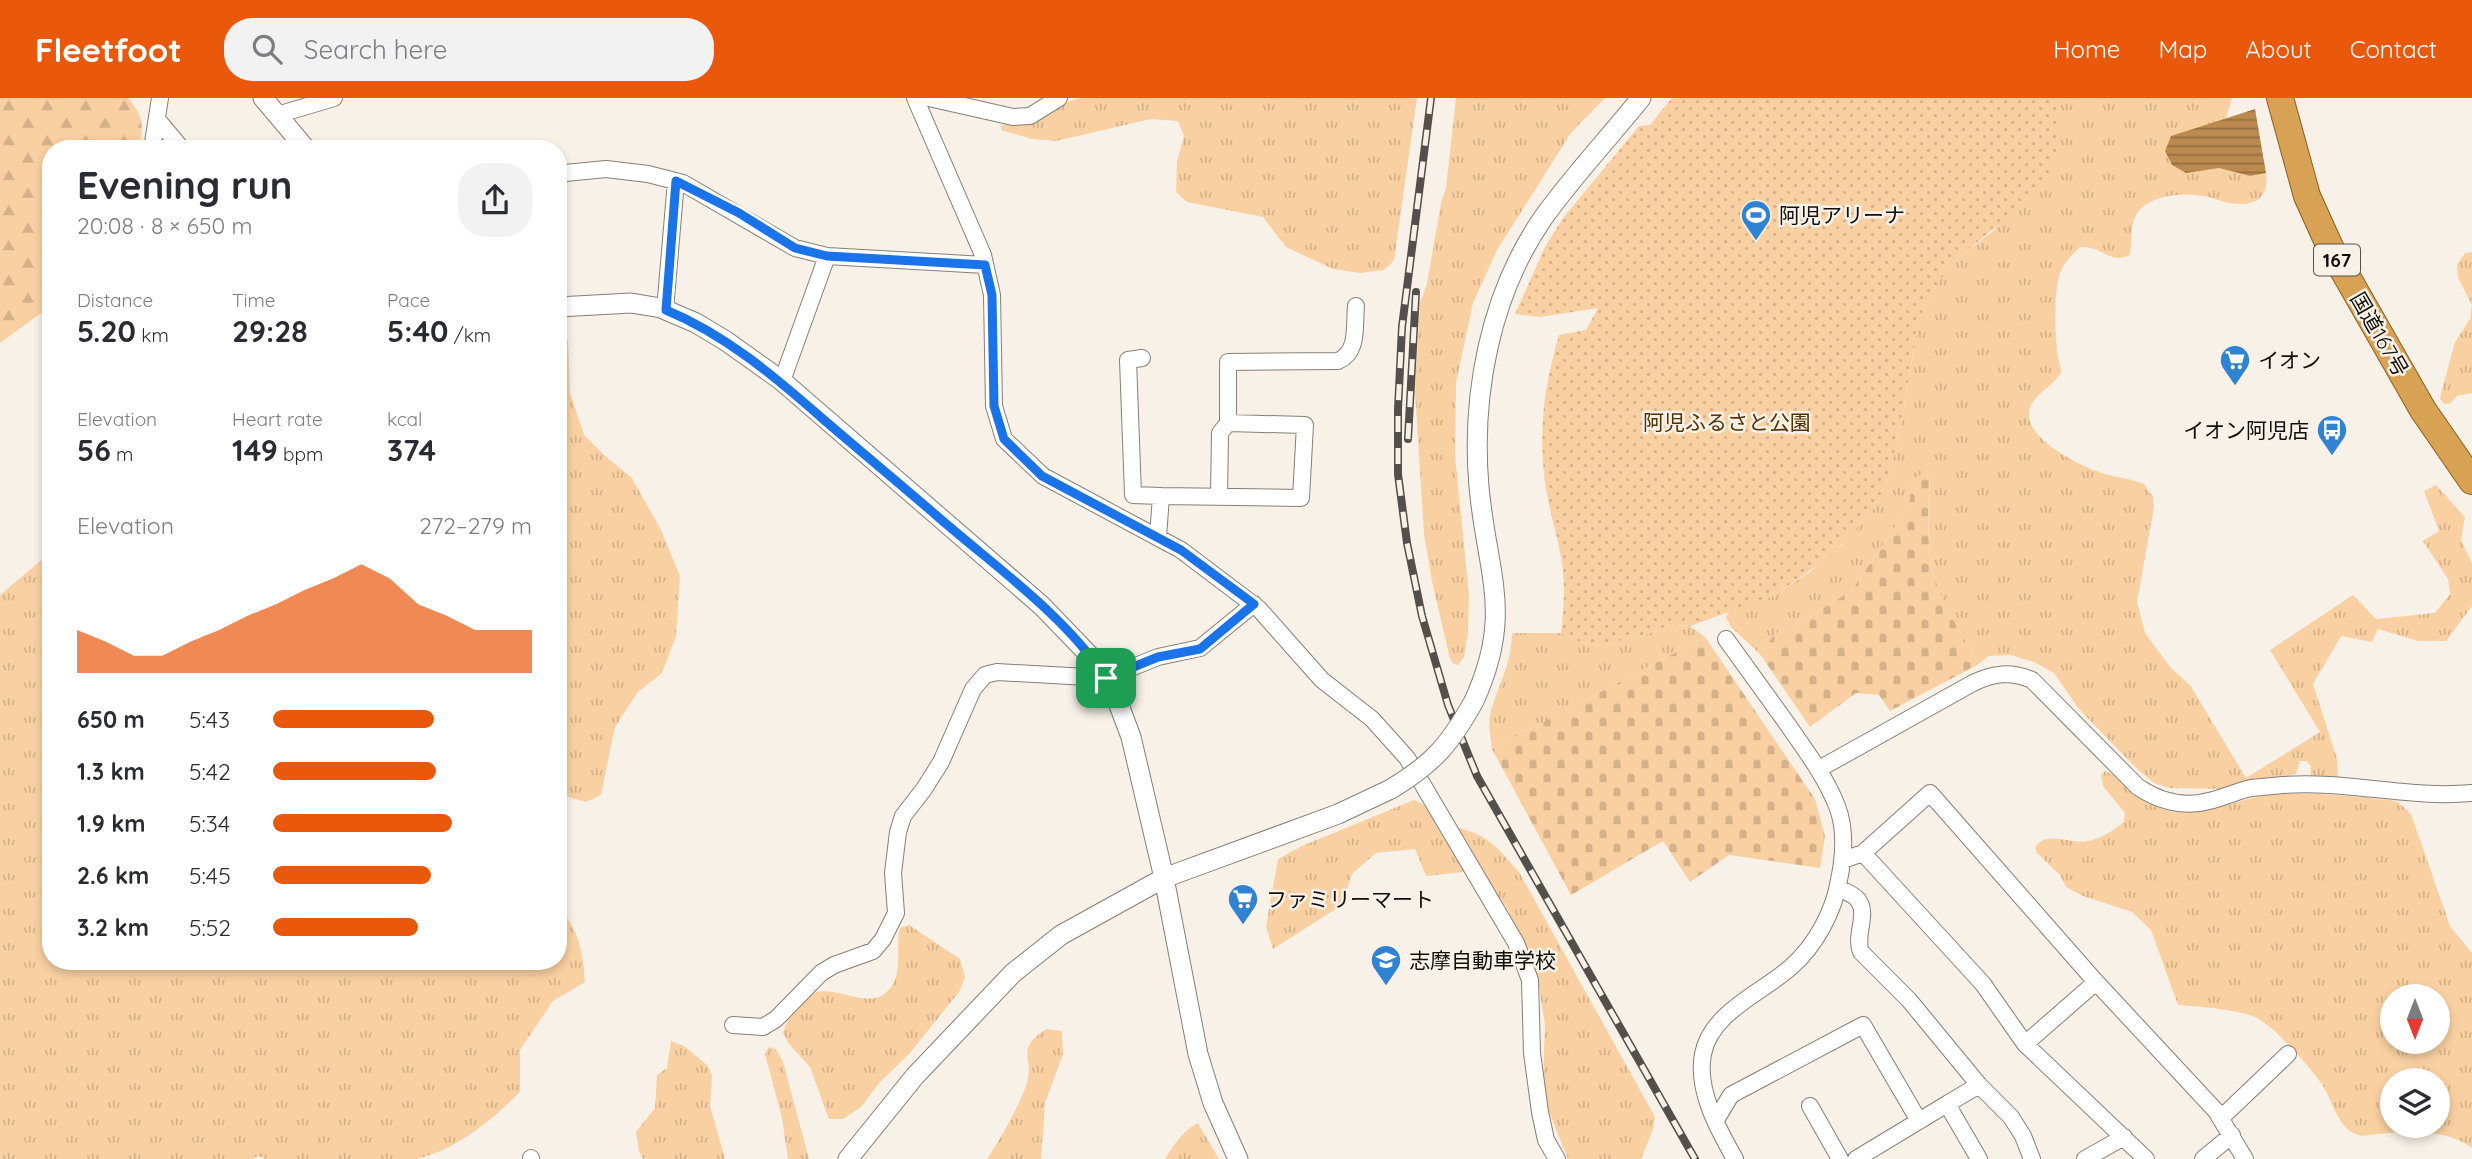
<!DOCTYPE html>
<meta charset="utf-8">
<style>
body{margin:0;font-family:Quicksand,"Noto Sans JP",sans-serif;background:#f2f2f3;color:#2b2b33;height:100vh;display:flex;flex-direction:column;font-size:26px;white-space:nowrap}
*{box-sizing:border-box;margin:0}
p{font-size:23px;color:#7c7c81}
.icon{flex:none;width:38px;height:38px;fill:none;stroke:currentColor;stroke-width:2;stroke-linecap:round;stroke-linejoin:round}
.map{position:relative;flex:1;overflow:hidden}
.drawer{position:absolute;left:42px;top:42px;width:525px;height:830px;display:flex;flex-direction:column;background:#fff;border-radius:28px;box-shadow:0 4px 10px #0003}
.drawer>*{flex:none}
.needle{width:46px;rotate:180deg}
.fabs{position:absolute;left:2380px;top:886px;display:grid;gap:14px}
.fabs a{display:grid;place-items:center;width:70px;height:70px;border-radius:50%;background:#fff;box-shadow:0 4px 10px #0003;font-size:35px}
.pin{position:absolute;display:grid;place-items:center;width:60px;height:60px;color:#fff;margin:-30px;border-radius:14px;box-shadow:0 4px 10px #0006}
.round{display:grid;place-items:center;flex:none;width:74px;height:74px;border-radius:28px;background:#f2f2f3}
.overview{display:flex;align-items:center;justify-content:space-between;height:119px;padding:0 35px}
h1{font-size:38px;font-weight:700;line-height:52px}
.figures{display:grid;grid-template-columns:repeat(3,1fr);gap:10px;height:119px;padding:7px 35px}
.figures div{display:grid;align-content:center}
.figures b{font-size:30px;font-weight:700}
.figures small{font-size:19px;font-weight:400}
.figures p{font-size:19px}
.chart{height:196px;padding:14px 35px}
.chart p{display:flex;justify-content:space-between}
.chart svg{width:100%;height:126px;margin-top:7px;fill:#ea580c;opacity:.7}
ul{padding:0 35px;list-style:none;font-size:23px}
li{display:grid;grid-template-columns:112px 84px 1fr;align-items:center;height:52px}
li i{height:18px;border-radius:9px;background:#ea580c}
header{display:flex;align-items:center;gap:42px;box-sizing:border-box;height:98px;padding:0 35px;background:#ea580c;color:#fff}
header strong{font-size:33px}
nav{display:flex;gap:38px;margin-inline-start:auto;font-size:24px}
.search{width:490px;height:63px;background:#f2f2f3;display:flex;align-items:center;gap:18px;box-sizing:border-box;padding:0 24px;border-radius:28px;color:#7c7c81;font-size:26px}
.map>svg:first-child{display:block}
.grass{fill:url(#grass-tufts);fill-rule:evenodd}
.forest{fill:url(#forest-firs)}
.cemetery{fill:url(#cemetery-stones)}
.park{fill:url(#park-dots)}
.water{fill:url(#water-rules)}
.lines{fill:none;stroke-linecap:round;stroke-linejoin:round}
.minor-casing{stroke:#867f78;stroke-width:18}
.tertiary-casing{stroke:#867f78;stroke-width:21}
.trunk-casing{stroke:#8c5e1e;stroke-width:28}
.minor{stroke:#fff;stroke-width:16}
.tertiary{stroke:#fff;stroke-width:19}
.trunk{stroke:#d8a254;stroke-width:26}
.rail-casing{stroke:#534f4a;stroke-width:8}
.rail{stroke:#f8f1e8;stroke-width:5;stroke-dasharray:16;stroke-linecap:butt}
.tertiary-bridge-casing{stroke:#867f78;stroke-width:21;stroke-linecap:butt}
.tertiary-bridge{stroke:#fff;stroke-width:19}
.route-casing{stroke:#fff;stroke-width:14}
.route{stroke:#1a73e8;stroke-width:9}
.labels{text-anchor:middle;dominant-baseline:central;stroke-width:5;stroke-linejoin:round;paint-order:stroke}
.shield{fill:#f8f1e8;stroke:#56514d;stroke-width:2}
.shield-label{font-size:19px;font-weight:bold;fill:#100d0a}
.poi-label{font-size:21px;fill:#100d0a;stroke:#f8f1e8;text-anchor:start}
.street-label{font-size:21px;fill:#100d0a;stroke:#f8f1e8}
.park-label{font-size:21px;fill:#513100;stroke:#f8f1e8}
</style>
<header>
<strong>Fleetfoot</strong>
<div class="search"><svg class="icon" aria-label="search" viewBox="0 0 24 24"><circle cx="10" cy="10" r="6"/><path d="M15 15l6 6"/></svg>Search here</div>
<nav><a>Home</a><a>Map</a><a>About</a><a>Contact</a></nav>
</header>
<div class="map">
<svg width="2472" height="1061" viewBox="0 0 2472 1061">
<defs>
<pattern id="grass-tufts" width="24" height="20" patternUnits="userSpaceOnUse" patternTransform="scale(1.75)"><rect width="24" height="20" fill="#f9d0a1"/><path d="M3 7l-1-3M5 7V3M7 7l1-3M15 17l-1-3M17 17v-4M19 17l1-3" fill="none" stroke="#d4b189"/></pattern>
<pattern id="forest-firs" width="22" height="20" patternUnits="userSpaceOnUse" patternTransform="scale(1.75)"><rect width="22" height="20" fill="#f9d0a1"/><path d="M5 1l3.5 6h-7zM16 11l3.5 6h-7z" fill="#d4b189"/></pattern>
<pattern id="cemetery-stones" width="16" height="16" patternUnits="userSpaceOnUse" patternTransform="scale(1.75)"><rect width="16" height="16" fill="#f9d0a1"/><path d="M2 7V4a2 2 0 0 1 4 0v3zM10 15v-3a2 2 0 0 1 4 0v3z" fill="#d4b189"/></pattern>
<pattern id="park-dots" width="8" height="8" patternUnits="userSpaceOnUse" patternTransform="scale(1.75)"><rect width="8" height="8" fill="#f9d0a1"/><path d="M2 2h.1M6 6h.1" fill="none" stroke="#d4b189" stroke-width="1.8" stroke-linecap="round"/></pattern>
<pattern id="water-rules" width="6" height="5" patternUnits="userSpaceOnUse" patternTransform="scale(1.75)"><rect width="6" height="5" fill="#ba8a4f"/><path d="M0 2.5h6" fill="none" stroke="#966f40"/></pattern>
</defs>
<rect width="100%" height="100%" fill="#f8f1e8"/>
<path class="grass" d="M1081 0H1417L1394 162 1384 172 1360 175 1333 171 1286 149 1263 119 1187 104 1176 94 1177 63 1184 38 1178 23 1151 21 1056 43 1032 41 1001 32V29L1007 25C1035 29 1037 18 1059 7 1066 4 1074 2 1081 0Z
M1456 0H1605L1571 35 1497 152 1473 205 1456 285 1455 358 1469 497 1468 534 1464 559 1458 567 1452 565 1449 557 1432 483 1424 436 1415 294 1420 205 1427 186 1441 105 1446 90Z
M2057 0H2232L2226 20 2206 27 2186 74 2219 70 2250 78 2266 75C2270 101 2254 109 2230 105 2221 104 2212 99 2203 98 2183 95 2152 96 2138 114 2130 124 2132 144 2130 157 2109 167 2104 148 2080 149 2072 157 2064 164 2060 175 2053 194 2054 255 2062 273 2054 288 2035 295 2030 310 2020 337 2076 366 2096 373 2112 379 2129 380 2144 386L2153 399 2154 409 2137 504 2145 535 2171 570 2190 587 2246 680 2320 634 2270 552 2353 497 2376 521 2435 515 2450 496 2448 481 2423 443 2439 433 2424 393 2436 387 2465 419 2461 442 2472 465V508L2446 543H2418L2378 531 2372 544 2341 538 2313 586 2337 661 2338 679H2310L2311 668 2306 663H2300L2296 676 2228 691 2169 690 2154 685 2134 668 2079 611 2054 575 2034 564 2010 557 1989 558 1979 566C1963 537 1941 507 1933 474 1925 441 1931 405 1929 372L1913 381 1908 410 1852 492 1808 520 1775 536 1760 556 1731 529 1726 519 1730 512 1773 498 1810 474 1840 449 1875 409 1889 380 1904 310 1919 220 1938 184 1955 163 1993 133 2057 54Z
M2472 154V295L2457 298 2451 305 2445 306 2440 301 2441 295 2455 244 2470 221 2472 207 2458 180 2457 167 2465 155Z
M558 230 568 242 570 295 584 337 605 358 632 380 661 432 680 478 676 538 662 575 638 594 615 629 601 697 586 704 558 696Z
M51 454V863H558V808C579 831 583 854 585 884L553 903 520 952V994C491 1023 457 1051 417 1061H266L258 1058 253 1061H0V497Z
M1671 527 1690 528 1705 539 1492 651C1491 640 1488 627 1490 617 1498 586 1511 570 1512 535H1561L1582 545 1601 547 1647 536Z
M2105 673C2127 682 2140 703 2163 711 2191 721 2224 707 2252 700 2262 697 2273 697 2284 696 2319 694 2355 699 2390 702L2398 704 2411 716 2450 828 2472 855V1050C2444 1028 2395 1034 2362 1038 2337 1033 2334 1004 2321 985 2308 967 2277 931 2257 920 2243 912 2195 908 2178 907L2151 832 2132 814 2083 798 2066 789 2060 777 2037 755 2035 750C2045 731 2072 747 2088 743 2101 741 2114 732 2124 724L2125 715 2103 688 2101 677ZM2392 898H2438V943H2392ZM2392 982H2438V1027H2392Z
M1414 702 1425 707 1436 724C1484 736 1486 736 1519 774L1655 1019 1653 1031 1641 1061H1568L1548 1011 1543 984 1545 927 1539 889 1508 812 1491 787 1473 773 1426 778 1415 751 1376 755 1352 776 1342 807 1273 851 1266 828 1278 761 1302 748Z
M909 827 960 861 965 879 959 894 909 956 880 984 861 1009 843 1021H829L810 969 789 946 783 935C810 850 863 928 891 889 903 873 895 848 900 830Z
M1046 931 1062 933 1063 956 1045 1005 1041 1061H987C1002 1038 1016 1014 1026 988 1036 960 1013 953 1046 931Z
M671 943 684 948 707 967 712 977 710 1008 725 1061H643L639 1053 636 1034 655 1010 657 977 667 970Z
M769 949 776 951 783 964 809 1061H788L782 1020 765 956Z
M1198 1025 1219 1061H1165C1174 1047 1182 1033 1198 1025Z"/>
<path class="forest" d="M0 0H128C144 18 143 27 140 51H51V208L0 245Z"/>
<path class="cemetery" d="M1930 371C1929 402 1926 444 1933 474 1941 506 1963 538 1979 566L1890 613 1879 597 1856 595 1810 629 1760 556 1775 536 1808 520 1852 492 1908 410 1913 381Z
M1705 539 1815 701 1825 738 1820 770 1729 757 1690 784 1663 743 1571 797 1492 651Z"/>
<path class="park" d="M1672 0H2057V54L2042 90 1955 163 1938 184 1919 220 1904 310 1889 380 1875 409 1853 435 1827 461 1773 498 1690 528 1671 527 1647 536 1601 547 1582 545 1561 535C1564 508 1566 481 1560 454 1555 428 1546 402 1544 375 1539 326 1545 285 1559 237L1586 232 1598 210 1540 219 1515 216 1545 149 1563 120 1639 28 1650 27Z"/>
<path class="water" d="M2255 11 2266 75 2250 78 2219 70 2186 75 2172 67 2165 53 2171 38Z"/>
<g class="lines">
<g class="minor-casing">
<path id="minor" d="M915 0 983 157 992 197 994 308 1004 341 1043 378 1181 452 1259 511 1322 582 1372 621 1407 660 1516 845 1530 882 1532 955 1540 1014 1546 1042 1557 1061
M929 0 1013 19 1030 18 1059 0
M277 17 334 0
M157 21 182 51
M152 51 160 0
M558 79 565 75 606 71 648 76 683 85 795 150 827 158 985 167
M665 212 676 83
M1142 260 1128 262 1133 397 1161 398
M782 283 827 158
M1228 325V264L1338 263C1359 254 1354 228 1356 208
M1158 439 1161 398 1301 400 1305 327 1228 325 1220 335 1219 399
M1726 541C1746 569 1767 598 1788 627 1806 653 1825 678 1837 708 1846 731 1844 758 1839 782 1834 813 1816 847 1791 869 1762 895 1711 914 1703 956 1696 992 1718 1031 1735 1061
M1819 671 1973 585C1994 575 2011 573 2032 582L2138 689C2159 703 2184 710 2209 703 2223 700 2237 693 2251 690 2261 689 2272 688 2283 687 2346 682 2409 701 2472 695
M1863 755 1983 886 2025 946 2146 1061
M1843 762 1863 755 1930 695 2096 884 2216 1013 2245 1061
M1838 790C1844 793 1854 796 1858 802 1869 816 1854 838 1861 854L1909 902 1979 987 2011 1019 2023 1038 2032 1061
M733 927 763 929 776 921 821 875 834 867 873 853 883 841 896 815 893 775 898 734 903 718 924 691 941 664 973 591 985 577 997 574 1106 580 1158 559 1200 550 1254 506
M2025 946 2096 884
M1979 987 1947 1006 1979 1061
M1810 1008 1840 1061
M2221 1020 2288 956
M1716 1022 1731 997 1863 927 1919 1023
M531 1061V1060
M1856 1061 1947 1006
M2085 1061 2124 1039
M2203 1061 2232 1037"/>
</g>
<g class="tertiary-casing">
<path id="tertiary" d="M263 0 306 51
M558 209 631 205 661 210 696 225 726 243 782 283 1042 508 1094 562 1116 599 1131 639 1164 780 1198 956 1213 1005 1238 1061
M1474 603C1514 515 1487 477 1479 389 1471 297 1490 197 1543 120 1573 78 1609 40 1641 0
M848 1061 915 978 1013 875 1061 837 1164 780 1338 716 1391 691"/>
</g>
<g class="trunk-casing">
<path id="trunk" d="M2280 0 2307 98 2330 149 2423 312 2472 383"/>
</g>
<use href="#minor" class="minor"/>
<use href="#tertiary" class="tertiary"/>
<use href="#trunk" class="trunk"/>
<g class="rail-casing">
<path id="rail" d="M1431 0 1402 229 1398 311V376L1407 445 1422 518 1448 607 1477 678 1695 1061
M1408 341 1416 194"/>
</g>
<use href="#rail" class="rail"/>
<g class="tertiary-bridge-casing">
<path id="tertiary-bridge" d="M1391 691C1434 665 1450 646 1474 603"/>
</g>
<use href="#tertiary-bridge" class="tertiary-bridge"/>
</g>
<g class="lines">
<g class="route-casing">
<path id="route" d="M676 83 739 115 795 150 827 158 985 167 992 197 994 308 1004 341 1042 378 1181 452 1254 506 1200 551 1158 559 1106 580C1065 517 993 467 937 418 899 385 860 353 823 321 774 278 726 237 666 212Z"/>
</g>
<use href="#route" class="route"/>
</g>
<defs>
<g id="stadium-pin" transform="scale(1.575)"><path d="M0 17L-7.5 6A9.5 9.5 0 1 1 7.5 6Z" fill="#3083d2" stroke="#f8f1e8"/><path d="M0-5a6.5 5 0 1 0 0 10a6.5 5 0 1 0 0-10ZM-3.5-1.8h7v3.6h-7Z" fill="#fff"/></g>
<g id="supermarket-pin" transform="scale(1.575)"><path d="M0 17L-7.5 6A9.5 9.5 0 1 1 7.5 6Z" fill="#3083d2" stroke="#f8f1e8"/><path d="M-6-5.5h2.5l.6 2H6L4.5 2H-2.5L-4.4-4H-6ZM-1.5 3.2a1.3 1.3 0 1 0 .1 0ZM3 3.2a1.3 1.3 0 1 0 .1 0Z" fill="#fff"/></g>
<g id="bus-pin" transform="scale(1.575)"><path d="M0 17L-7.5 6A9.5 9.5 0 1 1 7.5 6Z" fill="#3083d2" stroke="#f8f1e8"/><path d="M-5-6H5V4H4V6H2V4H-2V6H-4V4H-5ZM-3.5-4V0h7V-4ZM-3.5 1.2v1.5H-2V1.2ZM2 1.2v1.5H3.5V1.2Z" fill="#fff"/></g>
<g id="university-pin" transform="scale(1.575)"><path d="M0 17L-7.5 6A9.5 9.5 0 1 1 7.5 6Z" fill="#3083d2" stroke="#f8f1e8"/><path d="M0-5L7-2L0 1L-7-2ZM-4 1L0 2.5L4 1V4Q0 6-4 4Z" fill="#fff"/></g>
</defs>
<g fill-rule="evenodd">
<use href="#stadium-pin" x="1756" y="117"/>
<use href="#supermarket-pin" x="2235" y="262"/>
<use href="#bus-pin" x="2332" y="332"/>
<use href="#supermarket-pin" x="1243" y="801"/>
<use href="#university-pin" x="1386" y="862"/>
</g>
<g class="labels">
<rect class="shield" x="2314" y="146.5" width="46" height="31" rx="5"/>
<g class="shield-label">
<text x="2337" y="162">167</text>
</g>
<g class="poi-label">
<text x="1779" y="117">阿児アリーナ</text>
<text x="2258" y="262">イオン</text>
<text x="2309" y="332" text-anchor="end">イオン阿児店</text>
<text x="1266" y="801">ファミリーマート</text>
<text x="1409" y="862">志摩自動車学校</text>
</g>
<g class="street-label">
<text transform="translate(2380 236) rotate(60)">国道167号</text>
</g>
<g class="park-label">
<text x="1727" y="324">阿児ふるさと公園</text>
</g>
</g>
</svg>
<div class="fabs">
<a><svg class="needle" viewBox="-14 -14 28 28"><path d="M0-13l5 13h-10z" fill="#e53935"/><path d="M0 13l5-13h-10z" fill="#7c7c81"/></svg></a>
<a><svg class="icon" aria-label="layers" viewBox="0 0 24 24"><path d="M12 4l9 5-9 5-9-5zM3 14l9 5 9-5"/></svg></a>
</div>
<div class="pin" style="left:1106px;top:580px;background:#1e9e55"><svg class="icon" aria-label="arrive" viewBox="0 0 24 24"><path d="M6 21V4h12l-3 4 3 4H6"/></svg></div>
<section class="drawer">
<div class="overview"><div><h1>Evening run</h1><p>20:08 · 8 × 650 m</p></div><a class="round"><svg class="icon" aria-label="share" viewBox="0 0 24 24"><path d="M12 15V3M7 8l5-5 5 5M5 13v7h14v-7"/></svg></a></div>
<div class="figures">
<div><p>Distance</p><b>5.20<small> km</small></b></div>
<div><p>Time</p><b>29:28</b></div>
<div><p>Pace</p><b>5:40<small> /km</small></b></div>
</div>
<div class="figures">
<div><p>Elevation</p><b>56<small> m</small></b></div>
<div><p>Heart rate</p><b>149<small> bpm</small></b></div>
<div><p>kcal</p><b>374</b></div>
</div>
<div class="chart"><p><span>Elevation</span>272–279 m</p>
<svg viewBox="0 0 160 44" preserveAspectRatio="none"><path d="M0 44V29L10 33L20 38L30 38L40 33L50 29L60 24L70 20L80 15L90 11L100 6L110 11L120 20L130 24L140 29L150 29L160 29V44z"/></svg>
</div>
<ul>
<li><b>650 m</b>5:43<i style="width:62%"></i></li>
<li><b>1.3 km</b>5:42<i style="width:63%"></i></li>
<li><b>1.9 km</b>5:34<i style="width:69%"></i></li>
<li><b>2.6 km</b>5:45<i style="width:61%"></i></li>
<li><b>3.2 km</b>5:52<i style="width:56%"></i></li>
</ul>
</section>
</div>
